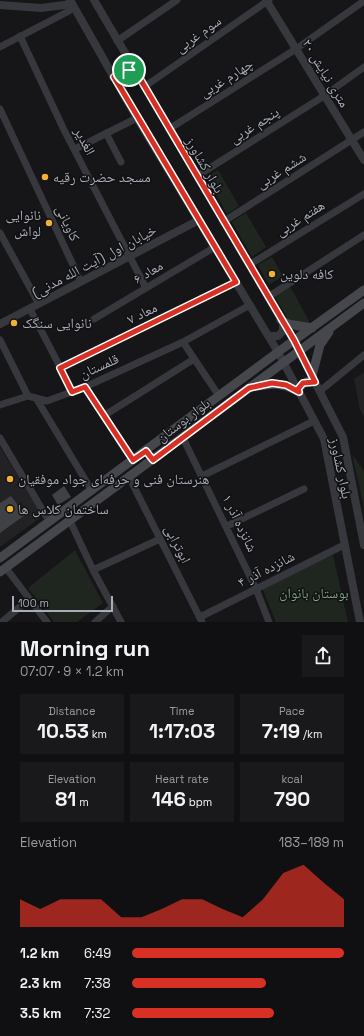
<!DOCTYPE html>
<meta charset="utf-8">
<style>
body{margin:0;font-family:"Space Grotesk","Noto Naskh Arabic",sans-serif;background:#19191b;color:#f1f3f6;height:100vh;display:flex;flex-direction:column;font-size:15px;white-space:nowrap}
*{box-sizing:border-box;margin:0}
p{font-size:13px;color:#9c9d9f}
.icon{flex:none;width:22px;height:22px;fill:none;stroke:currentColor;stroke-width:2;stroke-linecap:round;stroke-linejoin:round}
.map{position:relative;height:622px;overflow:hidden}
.drawer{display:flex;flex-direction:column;background:#101012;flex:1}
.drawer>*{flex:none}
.scale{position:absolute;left:12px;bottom:10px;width:101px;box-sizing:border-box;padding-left:4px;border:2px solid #a8adb8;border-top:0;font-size:11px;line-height:14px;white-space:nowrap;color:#a8adb8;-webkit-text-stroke:3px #111113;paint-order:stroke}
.pin{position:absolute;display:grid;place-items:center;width:34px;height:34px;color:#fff;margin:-17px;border:2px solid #fff;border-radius:50%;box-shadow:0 1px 4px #0007}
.round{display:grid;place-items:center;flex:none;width:42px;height:42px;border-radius:0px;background:#19191b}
.overview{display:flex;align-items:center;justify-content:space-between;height:68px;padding:0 20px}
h1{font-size:22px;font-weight:700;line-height:30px}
.stats{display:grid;grid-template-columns:repeat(3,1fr);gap:6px;height:68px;padding:4px 20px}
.stats div{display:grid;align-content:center;border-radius:0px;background:#19191b;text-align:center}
.stats b{font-size:20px;font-weight:700}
.stats small{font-size:11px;font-weight:400}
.stats p{font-size:11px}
.chart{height:112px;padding:8px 20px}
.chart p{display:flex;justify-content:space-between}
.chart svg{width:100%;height:72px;margin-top:4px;fill:#d93025;opacity:.7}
ul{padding:0 20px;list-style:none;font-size:13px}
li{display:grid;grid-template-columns:64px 48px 1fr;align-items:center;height:30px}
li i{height:10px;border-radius:5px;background:#d93025}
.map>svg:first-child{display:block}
.built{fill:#222225}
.green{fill:#1e261f}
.building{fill:#404145}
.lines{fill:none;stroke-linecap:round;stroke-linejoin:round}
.minor{stroke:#37383d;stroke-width:7}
.tertiary{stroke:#37383d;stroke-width:8}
.secondary{stroke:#45474d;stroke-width:9}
.route-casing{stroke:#fff;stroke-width:8}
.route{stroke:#d93025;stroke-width:5}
.poi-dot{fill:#f2b134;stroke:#111113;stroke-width:1.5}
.labels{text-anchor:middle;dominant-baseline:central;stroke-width:3;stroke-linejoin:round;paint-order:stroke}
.street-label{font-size:14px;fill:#a8adb8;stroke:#111113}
.poi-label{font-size:14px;fill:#a8adb8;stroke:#111113;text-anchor:start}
.park-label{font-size:14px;fill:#7fa381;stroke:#111113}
</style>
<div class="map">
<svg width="364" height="622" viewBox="0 0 364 622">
<rect width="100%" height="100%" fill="#161618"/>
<path class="built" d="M364 372V417L360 410 354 379Z
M0 447 40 512V518L0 547Z"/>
<path class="green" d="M218 170 239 206 227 214 206 177Z
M246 213 266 247 252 257 232 222Z
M272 257 283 276 269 285 258 265Z
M290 286 310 323 296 332 275 297Z
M352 454 364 471V508Z
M75 550 103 603 77 622H54L28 588Z
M333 555 348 622H276L261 585Z"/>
<path class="building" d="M64 486 71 497 58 505 52 495Z
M11 496 25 515 0 533V503Z"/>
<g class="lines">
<path class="minor" d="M20 36 64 130 146 288
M117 41 177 0
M0 47 69 11 72 4
M144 87 269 0
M0 109 81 282
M169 129 296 49 364 1
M106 133 121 162
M75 149 137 118
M197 176 324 96 364 67
M223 222 364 132
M0 233 39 304
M249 265 364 194
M268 297 364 235
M30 309 73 392
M94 319 215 247
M0 340 28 396
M183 342 219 396
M60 368 236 282
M85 387 133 460
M320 391 364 355
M36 398 92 491
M0 405 28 396 47 401 85 387 183 342 250 305
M105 415 194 359
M0 438 46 516
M183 438 256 589 269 622
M202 476 314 421
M129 477 202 622
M70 521 93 570 121 622
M227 526 304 489
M6 568 47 622
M93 570 160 539
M200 617 344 545
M2 622 29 599
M95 622 113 606"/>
<path class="tertiary" d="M70 0 137 118 278 352 324 439 360 622
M94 0 294 341 343 437 364 545
M266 0 364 160
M0 5 41 8 72 4
M113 77 125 74 132 65
M0 324 199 220
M267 334 270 336H278L283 331V323
M298 389 307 381 315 382"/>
<path class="secondary" d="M281 320 288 324 312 328
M312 376 320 345 329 332
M252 387C273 383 281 382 299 392
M0 558 278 352 364 290
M0 572 364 303"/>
</g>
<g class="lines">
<g class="route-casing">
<path id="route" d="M132 65 294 340 315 382 303 383 298 389 299 392 286 385 272 383 249 388 153 460 146 451 133 460 85 387 72 392 60 368 236 282 114 77 125 74Z"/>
</g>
<use href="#route" class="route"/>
</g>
<g class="poi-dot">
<circle cx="45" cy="177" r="4"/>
<circle cx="49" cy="223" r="4"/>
<circle cx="272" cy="274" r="4"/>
<circle cx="14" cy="323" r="4"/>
<circle cx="10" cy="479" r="4"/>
<circle cx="10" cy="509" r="4"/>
</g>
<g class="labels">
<g class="street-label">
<text transform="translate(198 34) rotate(-35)">سوم غربی</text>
<text transform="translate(326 73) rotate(59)">۲۰ متری نیایش</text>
<text transform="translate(226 78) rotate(-32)">چهارم غربی</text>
<text transform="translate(254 125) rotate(-32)">پنجم غربی</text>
<text transform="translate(85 141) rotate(62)">الغدیر</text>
<text transform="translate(205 165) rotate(60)">بلوار کشاورز</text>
<text transform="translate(281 170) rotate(-32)">ششم غربی</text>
<text transform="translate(300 218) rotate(-32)">هفتم غربی</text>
<text transform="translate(68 223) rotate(65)">کاویانی</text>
<text transform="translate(94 261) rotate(-28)">خیابان اول (آیت الله مدنی)</text>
<text transform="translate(148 272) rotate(-31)">معاد ۶</text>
<text transform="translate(142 313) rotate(-26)">معاد ۷</text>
<text transform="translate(99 366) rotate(-24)">قلمستان</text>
<text transform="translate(183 420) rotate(-37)">بلوار بوستان</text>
<text transform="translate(341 468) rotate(78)">بلوار کشاورز</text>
<text transform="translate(240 523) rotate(64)">شانزده آذر ۱</text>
<text transform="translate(178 544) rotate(63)">ابوترابی</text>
<text transform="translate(266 569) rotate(-27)">شانزده آذر ۴</text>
</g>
<g class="poi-label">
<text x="53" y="177">مسجد حضرت رقیه</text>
<text x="41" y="215" text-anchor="end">نانوایی<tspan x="41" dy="16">لواش</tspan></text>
<text x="280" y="274">کافه دلوین</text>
<text x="22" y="323">نانوایی سنگک</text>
<text x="18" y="479">هنرستان فنی و حرفه‌ای جواد موفقیان</text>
<text x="18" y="509">ساختمان کلاس ها</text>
</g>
<g class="park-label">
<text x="314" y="593">بوستان بانوان</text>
</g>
</g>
</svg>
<div class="scale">100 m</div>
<div class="pin" style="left:129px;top:70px;background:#1e9e55"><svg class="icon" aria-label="arrive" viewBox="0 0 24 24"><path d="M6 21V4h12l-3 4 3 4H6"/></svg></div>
</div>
<section class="drawer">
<div class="overview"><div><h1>Morning run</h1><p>07:07 · 9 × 1.2 km</p></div><a class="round"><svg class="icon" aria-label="share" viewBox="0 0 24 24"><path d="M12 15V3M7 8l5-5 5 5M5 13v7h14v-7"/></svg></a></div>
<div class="stats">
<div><p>Distance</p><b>10.53<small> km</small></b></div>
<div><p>Time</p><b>1:17:03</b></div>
<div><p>Pace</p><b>7:19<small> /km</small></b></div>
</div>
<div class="stats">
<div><p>Elevation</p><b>81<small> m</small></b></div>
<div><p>Heart rate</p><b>146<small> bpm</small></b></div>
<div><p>kcal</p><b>790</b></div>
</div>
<div class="chart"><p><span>Elevation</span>183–189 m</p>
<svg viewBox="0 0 160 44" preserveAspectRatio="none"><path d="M0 44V27L10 33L20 27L30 27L40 27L50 38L60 38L70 33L80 27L90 27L100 33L110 38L120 27L130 11L140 6L150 17L160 27V44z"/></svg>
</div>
<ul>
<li><b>1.2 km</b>6:49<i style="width:100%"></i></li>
<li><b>2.3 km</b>7:38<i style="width:63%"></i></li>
<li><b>3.5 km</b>7:32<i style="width:67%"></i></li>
</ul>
</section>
